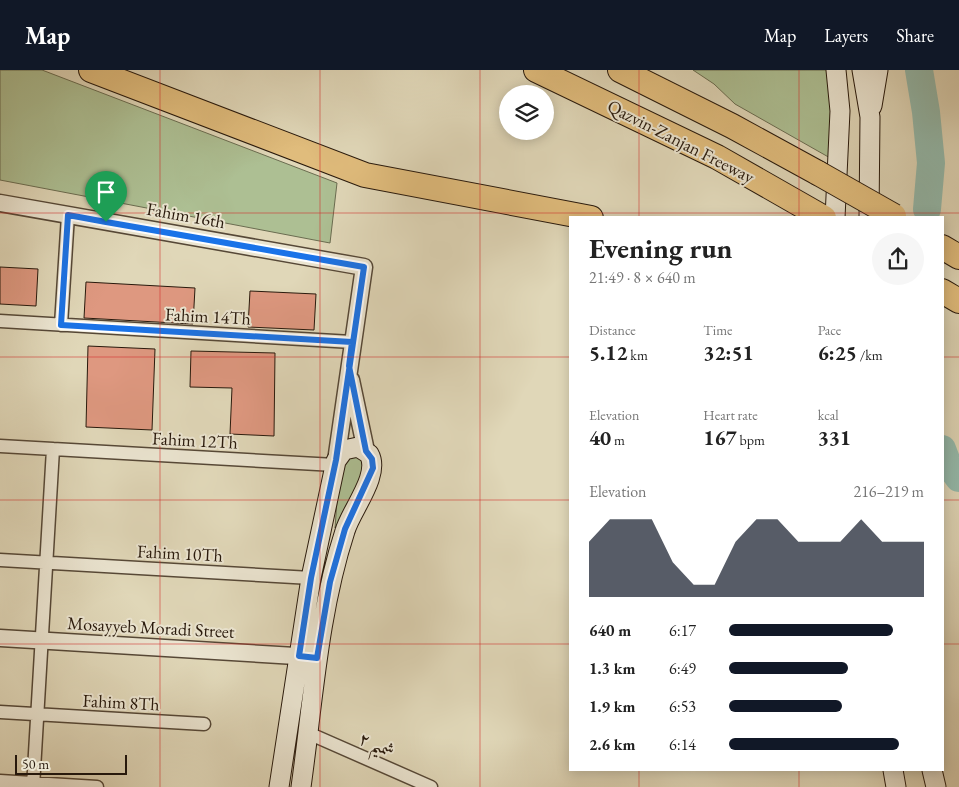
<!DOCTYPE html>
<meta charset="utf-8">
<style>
body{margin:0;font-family:"EB Garamond",Amiri,serif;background:#f6f6f6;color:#222;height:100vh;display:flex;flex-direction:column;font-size:19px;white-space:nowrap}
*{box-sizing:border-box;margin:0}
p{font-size:16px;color:#767676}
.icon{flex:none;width:28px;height:28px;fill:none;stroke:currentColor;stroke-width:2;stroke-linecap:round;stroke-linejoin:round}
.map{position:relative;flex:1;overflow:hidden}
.panel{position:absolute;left:569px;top:146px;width:375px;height:555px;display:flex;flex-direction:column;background:#fff;border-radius:0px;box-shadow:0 2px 12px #0003}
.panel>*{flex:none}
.fabs{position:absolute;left:499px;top:15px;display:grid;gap:10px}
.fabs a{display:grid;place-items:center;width:55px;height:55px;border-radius:50%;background:#fff;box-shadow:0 2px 12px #0003;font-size:25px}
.scale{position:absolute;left:15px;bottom:12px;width:112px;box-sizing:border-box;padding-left:5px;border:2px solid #28190c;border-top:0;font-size:14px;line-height:18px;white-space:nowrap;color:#28190c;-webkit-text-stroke:4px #ebe5d1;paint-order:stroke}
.pin{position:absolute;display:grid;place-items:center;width:42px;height:42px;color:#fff;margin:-51px -21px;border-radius:50% 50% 50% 0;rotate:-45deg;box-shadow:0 0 5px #0007}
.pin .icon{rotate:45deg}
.round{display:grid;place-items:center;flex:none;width:52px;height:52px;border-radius:26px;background:#f6f6f6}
.headline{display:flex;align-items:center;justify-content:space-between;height:85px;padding:0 20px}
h1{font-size:28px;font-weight:700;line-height:38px}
.stats{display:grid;grid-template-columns:repeat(3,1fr);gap:8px;height:85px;padding:5px 20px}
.stats div{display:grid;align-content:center}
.stats b{font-size:21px;font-weight:700}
.stats small{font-size:14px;font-weight:400}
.stats p{font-size:14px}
.chart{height:140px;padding:10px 20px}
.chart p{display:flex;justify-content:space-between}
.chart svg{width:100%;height:90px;margin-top:5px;fill:#111827;opacity:.7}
ul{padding:0 20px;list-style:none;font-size:16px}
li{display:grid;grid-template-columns:80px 60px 1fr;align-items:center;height:38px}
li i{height:12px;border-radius:6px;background:#111827}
header{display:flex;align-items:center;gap:30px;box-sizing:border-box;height:70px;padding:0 25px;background:#111827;color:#fff}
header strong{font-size:24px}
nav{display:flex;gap:28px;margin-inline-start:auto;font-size:18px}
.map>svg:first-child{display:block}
.green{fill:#adbf93;stroke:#6a6c50}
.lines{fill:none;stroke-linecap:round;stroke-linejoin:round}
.river{stroke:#94baac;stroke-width:28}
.building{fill:#de9880;stroke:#28190c}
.minor-casing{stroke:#564837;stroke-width:15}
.tertiary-casing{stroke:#564837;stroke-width:19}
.secondary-casing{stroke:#28190c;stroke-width:21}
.motorway-casing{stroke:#28190c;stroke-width:26}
.minor{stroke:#ebe5d1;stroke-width:12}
.tertiary{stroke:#ebe5d1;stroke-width:16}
.secondary{stroke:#ebe5d1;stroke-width:19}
.motorway{stroke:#e0bc7c;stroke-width:24}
.motorway-bridge-casing{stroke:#28190c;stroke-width:26;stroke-linecap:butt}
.motorway-bridge{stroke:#e0bc7c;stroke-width:24}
.route-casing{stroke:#fff;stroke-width:10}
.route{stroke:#1a73e8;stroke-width:6}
.grid{fill:none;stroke:#d62828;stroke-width:1;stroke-opacity:0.55}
.labels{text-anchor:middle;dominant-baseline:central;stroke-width:4;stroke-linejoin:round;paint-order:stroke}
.street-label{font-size:18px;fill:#28190c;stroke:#ebe5d1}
</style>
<header>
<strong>Map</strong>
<nav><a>Map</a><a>Layers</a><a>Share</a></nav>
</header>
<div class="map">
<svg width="959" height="717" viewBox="0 0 959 717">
<rect width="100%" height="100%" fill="#e0d7b8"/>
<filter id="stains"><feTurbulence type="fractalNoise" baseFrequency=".004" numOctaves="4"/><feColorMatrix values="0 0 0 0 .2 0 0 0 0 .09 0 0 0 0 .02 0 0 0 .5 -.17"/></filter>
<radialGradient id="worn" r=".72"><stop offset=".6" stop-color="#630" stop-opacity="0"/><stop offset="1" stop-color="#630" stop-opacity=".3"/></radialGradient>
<path class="green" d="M0 0H42L337 113 330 173 0 110Z
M693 0H829L839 93 735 34 714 14Z
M361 386 366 402 335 458 339 404 344 389Z"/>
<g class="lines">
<path class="river" d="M919 0 926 42 931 93 927 139
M942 379 947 392 959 408"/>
</g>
<path class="building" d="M0 197 38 199 36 236 0 234Z
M86 212 195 218 193 254 84 248Z
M250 221 316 224 314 260 248 257Z
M88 276 155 279 152 360 86 357Z
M191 281 275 283 274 366 230 364 232 318 190 317Z"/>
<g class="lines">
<g class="minor-casing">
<path id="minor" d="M0 251 352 272
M61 255 68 145
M0 376 335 395
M0 490 311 508
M0 642 204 654
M308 663 431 717
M0 711 97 717
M33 717 53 379"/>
</g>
<g class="tertiary-casing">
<path id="tertiary" d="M0 133 364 197 336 391
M351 310 366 381
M0 568 312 587"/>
</g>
<g class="secondary-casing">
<path id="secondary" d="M862 0 870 47 869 148
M872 36 878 0
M835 148 840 41 836 0
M893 700 896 717
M932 700 936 717
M279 717 311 508 336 391 344 380 358 377 369 384C381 405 351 440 345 461 318 544 313 632 301 717"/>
</g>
<g class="motorway-casing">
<path id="motorway" d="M91 0 365 105 591 148
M536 0 717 87 824 148
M620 0 732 56 818 103
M942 177 959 187
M942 221 959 231"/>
</g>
<use href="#minor" class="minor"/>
<use href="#tertiary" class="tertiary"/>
<use href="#secondary" class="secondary"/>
<use href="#motorway" class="motorway"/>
<g class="motorway-bridge-casing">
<path id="motorway-bridge" d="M818 103 894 146"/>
</g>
<use href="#motorway-bridge" class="motorway-bridge"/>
</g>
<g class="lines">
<g class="route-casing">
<path id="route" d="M106 152 364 197 336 390 311 508 299 586 317 588 330 512 345 459 373 398 372 389 366 381 349 296 352 272 61 255 68 145 106 152"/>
</g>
<use href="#route" class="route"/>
</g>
<path class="grid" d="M160 0V717M320 0V717M480 0V717M639 0V148M799 0V148M0 143H959M0 287H570M942 287H959M0 430H570M942 430H959M0 574H570M942 574H959M639 700V717M799 700V717"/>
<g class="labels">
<g class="street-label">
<text transform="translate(681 71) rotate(27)">Qazvin-Zanjan Freeway</text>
<text transform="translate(186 145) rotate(10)">Fahim 16th</text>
<text transform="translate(208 246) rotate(3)">Fahim 14Th</text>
<text transform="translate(195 370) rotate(3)">Fahim 12Th</text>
<text transform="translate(180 483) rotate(3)">Fahim 10Th</text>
<text transform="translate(151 557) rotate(3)">Mosayyeb Moradi Street</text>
<text transform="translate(121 632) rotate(3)">Fahim 8Th</text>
<text transform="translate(377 674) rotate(24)">شمیم ۲</text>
</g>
</g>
<rect width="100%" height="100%" filter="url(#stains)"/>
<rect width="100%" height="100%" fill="url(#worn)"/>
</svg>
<div class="fabs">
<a><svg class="icon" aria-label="layers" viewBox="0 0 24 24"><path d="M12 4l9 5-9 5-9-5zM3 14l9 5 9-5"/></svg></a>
</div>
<div class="scale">50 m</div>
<div class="pin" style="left:106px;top:152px;background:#1e9e55"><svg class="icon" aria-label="arrive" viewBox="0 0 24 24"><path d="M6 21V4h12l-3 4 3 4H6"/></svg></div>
<section class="panel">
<div class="headline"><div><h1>Evening run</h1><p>21:49 · 8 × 640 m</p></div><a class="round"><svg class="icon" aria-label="share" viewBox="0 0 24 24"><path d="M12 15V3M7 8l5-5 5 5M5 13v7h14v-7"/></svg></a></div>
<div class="stats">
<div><p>Distance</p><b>5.12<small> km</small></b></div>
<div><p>Time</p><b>32:51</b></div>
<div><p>Pace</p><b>6:25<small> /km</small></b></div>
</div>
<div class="stats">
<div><p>Elevation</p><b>40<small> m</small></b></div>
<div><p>Heart rate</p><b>167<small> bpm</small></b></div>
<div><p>kcal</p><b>331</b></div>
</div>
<div class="chart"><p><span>Elevation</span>216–219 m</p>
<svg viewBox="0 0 160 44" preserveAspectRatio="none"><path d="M0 44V17L10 6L20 6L30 6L40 27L50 38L60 38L70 17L80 6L90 6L100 17L110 17L120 17L130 6L140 17L150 17L160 17V44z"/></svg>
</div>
<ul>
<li><b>640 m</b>6:17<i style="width:84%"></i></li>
<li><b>1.3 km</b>6:49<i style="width:61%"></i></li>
<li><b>1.9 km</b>6:53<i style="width:58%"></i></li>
<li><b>2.6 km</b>6:14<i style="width:87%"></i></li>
</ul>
</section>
</div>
